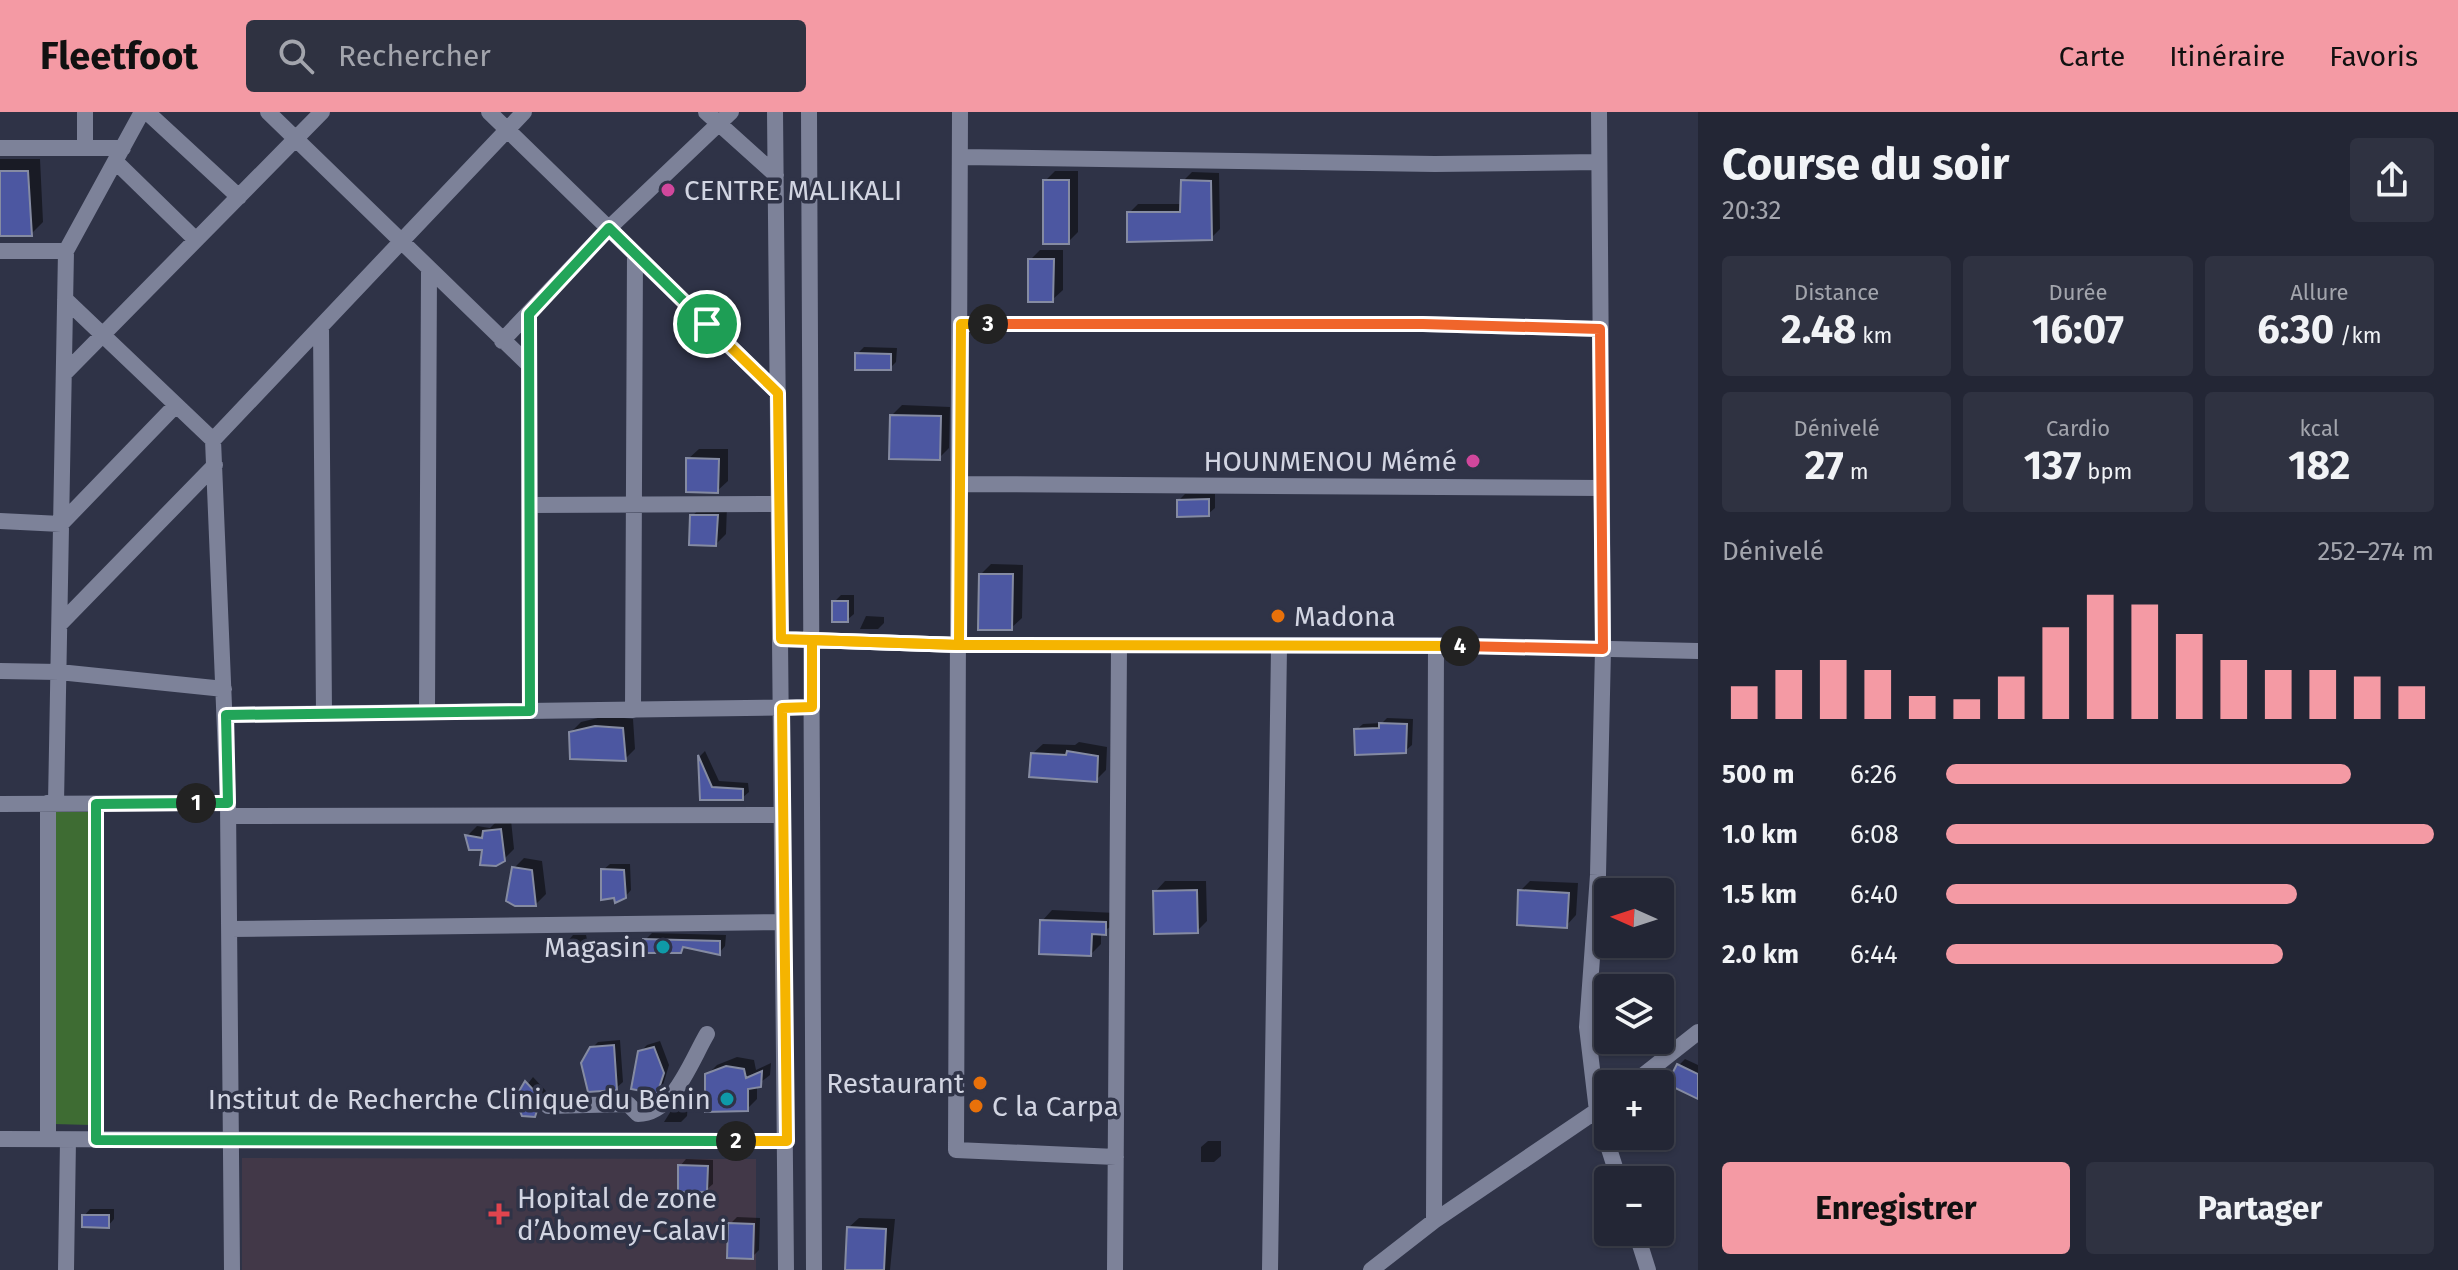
<!DOCTYPE html>
<html lang="fr">
<meta charset="utf-8">
<style>
body{margin:0;font-family:"Fira Sans",sans-serif;background:#2f3241;color:#f1f3f6;height:100vh;display:flex;flex-direction:column;font-size:30px;white-space:nowrap}
*{box-sizing:border-box;margin:0}
p{font-size:26px;color:#a3a5ad}
.icon{flex:none;width:44px;height:44px;fill:none;stroke:currentColor;stroke-width:2;stroke-linecap:round;stroke-linejoin:round}
.map{position:relative;flex:1;overflow:hidden}
.details{display:flex;flex-direction:column;background:#232635;width:760px}
.details>*{flex:none}
.needle{width:52px;rotate:273deg}
.tools{position:absolute;left:1594px;top:766px;display:grid;gap:16px}
.tools a{display:grid;place-items:center;width:80px;height:80px;border-radius:8px;background:#232635;box-shadow:0 2px 6px #0004,0 0 0 2px #404350;font-size:40px}
.pin{position:absolute;display:grid;place-items:center;width:68px;height:68px;color:#fff;margin:-34px;border:4px solid #fff;border-radius:50%;box-shadow:0 2px 8px #0007}
.km{position:absolute;width:40px;height:40px;margin:-20px;border-radius:50%;background:#222;color:#fff;font-size:22px;line-height:40px;text-align:center}
.round{display:grid;place-items:center;flex:none;width:84px;height:84px;border-radius:8px;background:#2f3241}
.overview{display:flex;align-items:center;justify-content:space-between;height:136px;padding:0 24px}
h1{font-size:44px;font-weight:700;line-height:60px}
.stats{display:grid;grid-template-columns:repeat(3,1fr);gap:12px;height:136px;padding:8px 24px}
.stats div{display:grid;align-content:center;border-radius:8px;background:#2f3241;text-align:center}
.stats b{font-size:40px;font-weight:700}
.stats small{font-size:22px;font-weight:400}
.stats p{font-size:22px}
.chart{height:224px;padding:16px 24px}
.chart p{display:flex;justify-content:space-between}
.chart svg{width:100%;height:144px;margin-top:8px;stroke:#f49aa4;stroke-width:6}
.action{display:flex;gap:16px;margin-top:auto;padding:16px 24px}
.action a{flex:1;height:92px;border-radius:8px;background:#f49aa4;color:#111;font-size:32px;font-weight:700;line-height:92px;text-align:center}
.action a+a{background:#2f3241;color:#f1f3f6}
ul{padding:0 24px;list-style:none;font-size:26px}
li{display:grid;grid-template-columns:128px 96px 1fr;align-items:center;height:60px}
li i{height:20px;border-radius:10px;background:#f49aa4}
header{display:flex;align-items:center;gap:48px;box-sizing:border-box;height:112px;padding:0 40px;background:#f49aa4;color:#111}
header strong{font-size:38px}
nav{display:flex;gap:44px;margin-inline-start:auto;font-size:28px}
.search{width:560px;height:72px;background:#2f3241;display:flex;align-items:center;gap:20px;box-sizing:border-box;padding:0 28px;border-radius:8px;color:#a3a5ad;font-size:30px}
main{display:flex;flex:1;min-height:0}
.map>svg:first-child{display:block}
.medical{fill:#423848}
.green{fill:#3e6c33}
.shadow{fill:#0007}
.building{fill:#4c57a1;stroke:#858ba2;stroke-width:2}
.lines{fill:none;stroke-linecap:round;stroke-linejoin:round}
.minor{stroke:#7d8299;stroke-width:16}
.split-1-casing{stroke:#fff;stroke-width:16}
.split-2-casing{stroke:#fff;stroke-width:16}
.split-3-casing{stroke:#fff;stroke-width:16}
.split-4-casing{stroke:#fff;stroke-width:16}
.split-5-casing{stroke:#fff;stroke-width:16}
.split-1{stroke:#22a559;stroke-width:10}
.split-2{stroke:#22a559;stroke-width:10}
.split-3{stroke:#f5b400;stroke-width:10}
.split-4{stroke:#f0652b;stroke-width:10}
.split-5{stroke:#f5b400;stroke-width:10}
.hotel-dot{fill:#d1479c;stroke:#2f3347;stroke-width:3}
.food-dot{fill:#e8710a;stroke:#2f3347;stroke-width:3}
.culture-dot{fill:#0f9aa8;stroke:#2f3347;stroke-width:3}
.health-dot{fill:#e0444e;stroke:#2f3347;stroke-width:3}
.labels{text-anchor:middle;dominant-baseline:central;stroke-width:7;stroke-linejoin:round;paint-order:stroke}
.poi-label{font-size:28px;fill:#d2d5e2;stroke:#2f3347;text-anchor:start}
</style>
<header>
<strong>Fleetfoot</strong>
<div class="search"><svg class="icon" aria-label="search" viewBox="0 0 24 24"><circle cx="10" cy="10" r="6"/><path d="M15 15l6 6"/></svg>Rechercher</div>
<nav><a>Carte</a><a>Itinéraire</a><a>Favoris</a></nav>
</header>
<main>
<div class="map">
<svg width="1698" height="1158" viewBox="0 0 1698 1158">
<rect width="100%" height="100%" fill="#2f3347"/>
<path class="medical" d="M242 1046 756 1047V1158H242Z"/>
<path class="green" d="M53 700H92L91 1013 53 1012Z"/>
<path class="shadow" d="M0 47H40L43 110 31 122 0 104Z
M1055 59H1078V120L1068 130 1045 69Z
M1192 60 1219 61 1220 117 1211 126 1129 101 1138 92H1182L1183 69Z
M1040 138H1063V178L1052 188 1030 148Z
M864 235 897 236 896 250 890 256 857 242Z
M902 293 950 295 949 336 939 346 892 303Z
M699 337H728V369L717 379 688 347Z
M1185 382H1215V396L1208 402 1179 388Z
M703 394H727L726 422 716 432 692 404Z
M991 452 1023 453 1022 506 1011 516 981 462Z
M841 483H854V502L847 508 834 490Z
M866 504 884 505V511L878 517H860Z
M606 604 633 607 635 637 625 647 571 620 581 610Z
M1387 606 1413 607 1412 633 1405 639 1356 618 1363 612 1382 611Z
M1079 630 1107 635 1106 658 1096 668 1032 642 1043 632 1075 633Z
M705 639 719 669 748 671 749 680 742 686H702L700 644Z
M511 708 514 737 504 747 467 724 477 714 490 716 496 710Z
M524 746 542 749 546 782 536 792 514 756Z
M610 752H630L631 778 625 785 603 758Z
M1165 769H1206L1207 809 1197 819 1155 780Z
M1530 769 1578 771 1576 803 1566 814 1520 779Z
M1052 798 1116 801V811L1101 821V832L1091 842 1042 809Z
M652 821 726 823 725 834 719 841 686 834 680 839 645 828Z
M573 823H586L589 836 583 842 566 840 567 830Z
M620 928 623 970 616 976 591 937 598 930Z
M660 929 669 953 663 973 656 980 640 940 647 933Z
M737 945 754 948 756 958 771 951 770 963 757 973V987L747 997 707 963 717 953Z
M1685 947 1698 953V985L1679 953Z
M533 965 546 979 541 996 534 1003 517 986Z
M688 990 687 1004 681 1010H664L671 999Z
M1208 1029H1221V1044L1214 1050H1201V1035Z
M686 1047 713 1048V1072L706 1078 680 1054Z
M90 1097H114V1107L108 1114 84 1104Z
M737 1105 760 1106 759 1138 752 1145 730 1112Z
M859 1106 895 1107 890 1158H847L848 1116Z"/>
<path class="building" d="M0 59H28L32 124H0Z
M1043 68H1069V132H1043Z
M1181 68 1211 69 1212 128 1127 130V100H1180Z
M1028 147H1054L1053 190H1028Z
M855 241 891 242V258H855Z
M890 303 941 304 940 348 889 347Z
M686 346 719 347 718 381 686 380Z
M1209 387V404L1177 405V388Z
M690 403H718L716 434 689 433Z
M979 462H1013L1012 518H978Z
M832 489H848V510H832Z
M1379 611 1407 612 1406 641 1355 643 1354 617 1379 616Z
M595 614 623 616 626 649 570 647 569 620Z
M1067 639 1098 644 1097 670 1029 665 1031 641 1066 643Z
M698 643 712 675 743 677V688H700Z
M501 717 505 749 496 754 480 753 482 738H469L465 723 482 726 483 719Z
M512 755 532 758 536 794H515L506 789Z
M601 757 624 758 626 786 615 791 614 786 601 788Z
M1197 778 1198 821 1154 822 1153 779Z
M1518 778 1569 781 1567 816 1517 813Z
M1040 808 1106 810V823L1092 822 1091 844 1039 842Z
M643 827 720 829V843L683 835 681 841H643Z
M614 933 617 978 588 980 581 951 590 935Z
M654 935 664 961 657 982 631 977 638 939Z
M1677 952 1698 962V987L1667 972Z
M726 954 744 957 746 966 762 959 761 975 748 977V999L705 1000V962Z
M525 969 541 986 535 1005 522 1004 515 986Z
M678 1053 708 1054 707 1080H678Z
M82 1103H109V1116L82 1115Z
M728 1111 754 1112 753 1147 727 1146Z
M847 1115 886 1117 884 1158H845Z"/>
<g class="lines">
<path class="minor" d="M147 0 239 85
M268 0 529 253
M489 0 778 281
M706 0 776 63
M775 0 786 1158
M809 0 814 1158
M960 0 956 1038 1116 1045
M1599 0 1603 537 1598 763 1587 915 1597 999 1619 1068
M0 36H123
M85 36V0
M960 45 1435 52 1599 50
M116 50 196 128
M0 139H66
M65 187 213 328 228 691 232 1158
M529 202 530 599
M961 212H1423L1600 217
M321 215 324 602
M502 229 609 116 731 0
M64 262 322 0
M213 328 524 0
M960 372 1601 376
M530 393 779 392
M0 409 61 412 176 293
M60 512 215 353
M781 527 959 533H1436L1698 539
M0 559 59 560 224 577
M633 598 635 142
M427 600 429 158
M226 603 812 595
M48 691V1027
M56 691 66 139 142 0
M0 692 228 691
M96 692V1028
M228 704 783 703
M230 817 784 810
M1632 972 1698 920
M548 994 628 992 638 1002C673 1002 691 949 707 922
M0 1027 787 1029
M1434 1109 1436 533
M1636 1120 1648 1158
M66 1158 68 1028
M1115 1158 1119 533
M1270 1158 1279 535
M1371 1158 1434 1109 1608 991"/>
</g>
<g class="lines">
<g class="split-1-casing">
<path id="split-1" d="M196 691H228L226 603 530 599 529 202 609 116 707 212"/>
</g>
<g class="split-2-casing">
<path id="split-2" d="M196 691 96 692V1028L736 1029"/>
</g>
<g class="split-3-casing">
<path id="split-3" d="M736 1029H787L782 596 812 595V528L959 533 961 212H988"/>
</g>
<g class="split-4-casing">
<path id="split-4" d="M988 212H1423L1600 217 1603 537 1460 534"/>
</g>
<g class="split-5-casing">
<path id="split-5" d="M707 212 778 281 781 527 959 533 1460 534"/>
</g>
<use href="#split-1" class="split-1"/>
<use href="#split-2" class="split-2"/>
<use href="#split-3" class="split-3"/>
<use href="#split-4" class="split-4"/>
<use href="#split-5" class="split-5"/>
</g>
<g class="hotel-dot">
<circle cx="668" cy="78" r="8"/>
<circle cx="1473" cy="349" r="8"/>
</g>
<g class="food-dot">
<circle cx="1278" cy="504" r="8"/>
<circle cx="980" cy="971" r="8"/>
<circle cx="976" cy="994" r="8"/>
</g>
<g class="culture-dot">
<circle cx="663" cy="835" r="8"/>
<circle cx="727" cy="987" r="8"/>
</g>
<path class="health-dot" d="M495 1090h8v8h8v8h-8v8h-8v-8h-8v-8h8z"/>
<g class="labels">
<g class="poi-label">
<text x="684" y="78">CENTRE MALIKALI</text>
<text x="1457" y="349" text-anchor="end">HOUNMENOU Mémé</text>
<text x="1294" y="504">Madona</text>
<text x="647" y="835" text-anchor="end">Magasin</text>
<text x="964" y="971" text-anchor="end">Restaurant</text>
<text x="711" y="987" text-anchor="end">Institut de Recherche Clinique du Bénin</text>
<text x="992" y="994">C la Carpa</text>
<text x="517" y="1086">Hopital de zone<tspan x="517" dy="32">d’Abomey-Calavi</tspan></text>
</g>
</g>
</svg>
<div class="tools">
<a><svg class="needle" viewBox="-14 -14 28 28"><path d="M0-13l5 13h-10z" fill="#e53935"/><path d="M0 13l5-13h-10z" fill="#a3a5ad"/></svg></a>
<a><svg class="icon" aria-label="layers" viewBox="0 0 24 24"><path d="M12 4l9 5-9 5-9-5zM3 14l9 5 9-5"/></svg></a>
<a>+</a>
<a>−</a>
</div>
<div class="pin" style="left:707px;top:212px;background:#1e9e55"><svg class="icon" aria-label="arrive" viewBox="0 0 24 24"><path d="M6 21V4h12l-3 4 3 4H6"/></svg></div>
<b class="km" style="left:196px;top:691px">1</b>
<b class="km" style="left:736px;top:1029px">2</b>
<b class="km" style="left:988px;top:212px">3</b>
<b class="km" style="left:1460px;top:534px">4</b>
</div>
<section class="details">
<div class="overview"><div><h1>Course du soir</h1><p>20:32</p></div><a class="round"><svg class="icon" aria-label="share" viewBox="0 0 24 24"><path d="M12 15V3M7 8l5-5 5 5M5 13v7h14v-7"/></svg></a></div>
<div class="stats">
<div><p>Distance</p><b>2.48<small> km</small></b></div>
<div><p>Durée</p><b>16:07</b></div>
<div><p>Allure</p><b>6:30<small> /km</small></b></div>
</div>
<div class="stats">
<div><p>Dénivelé</p><b>27<small> m</small></b></div>
<div><p>Cardio</p><b>137<small> bpm</small></b></div>
<div><p>kcal</p><b>182</b></div>
</div>
<div class="chart"><p><span>Dénivelé</span>252–274 m</p>
<svg viewBox="0 0 160 44" preserveAspectRatio="none"><path d="M5 44V34M15 44V29M25 44V26M35 44V29M45 44V37M55 44V38M65 44V31M75 44V16M85 44V6M95 44V9M105 44V18M115 44V26M125 44V29M135 44V29M145 44V31M155 44V34"/></svg>
</div>
<ul>
<li><b>500 m</b>6:26<i style="width:83%"></i></li>
<li><b>1.0 km</b>6:08<i style="width:100%"></i></li>
<li><b>1.5 km</b>6:40<i style="width:72%"></i></li>
<li><b>2.0 km</b>6:44<i style="width:69%"></i></li>
</ul>
<div class="action"><a>Enregistrer</a><a>Partager</a></div>
</section>
</main>
